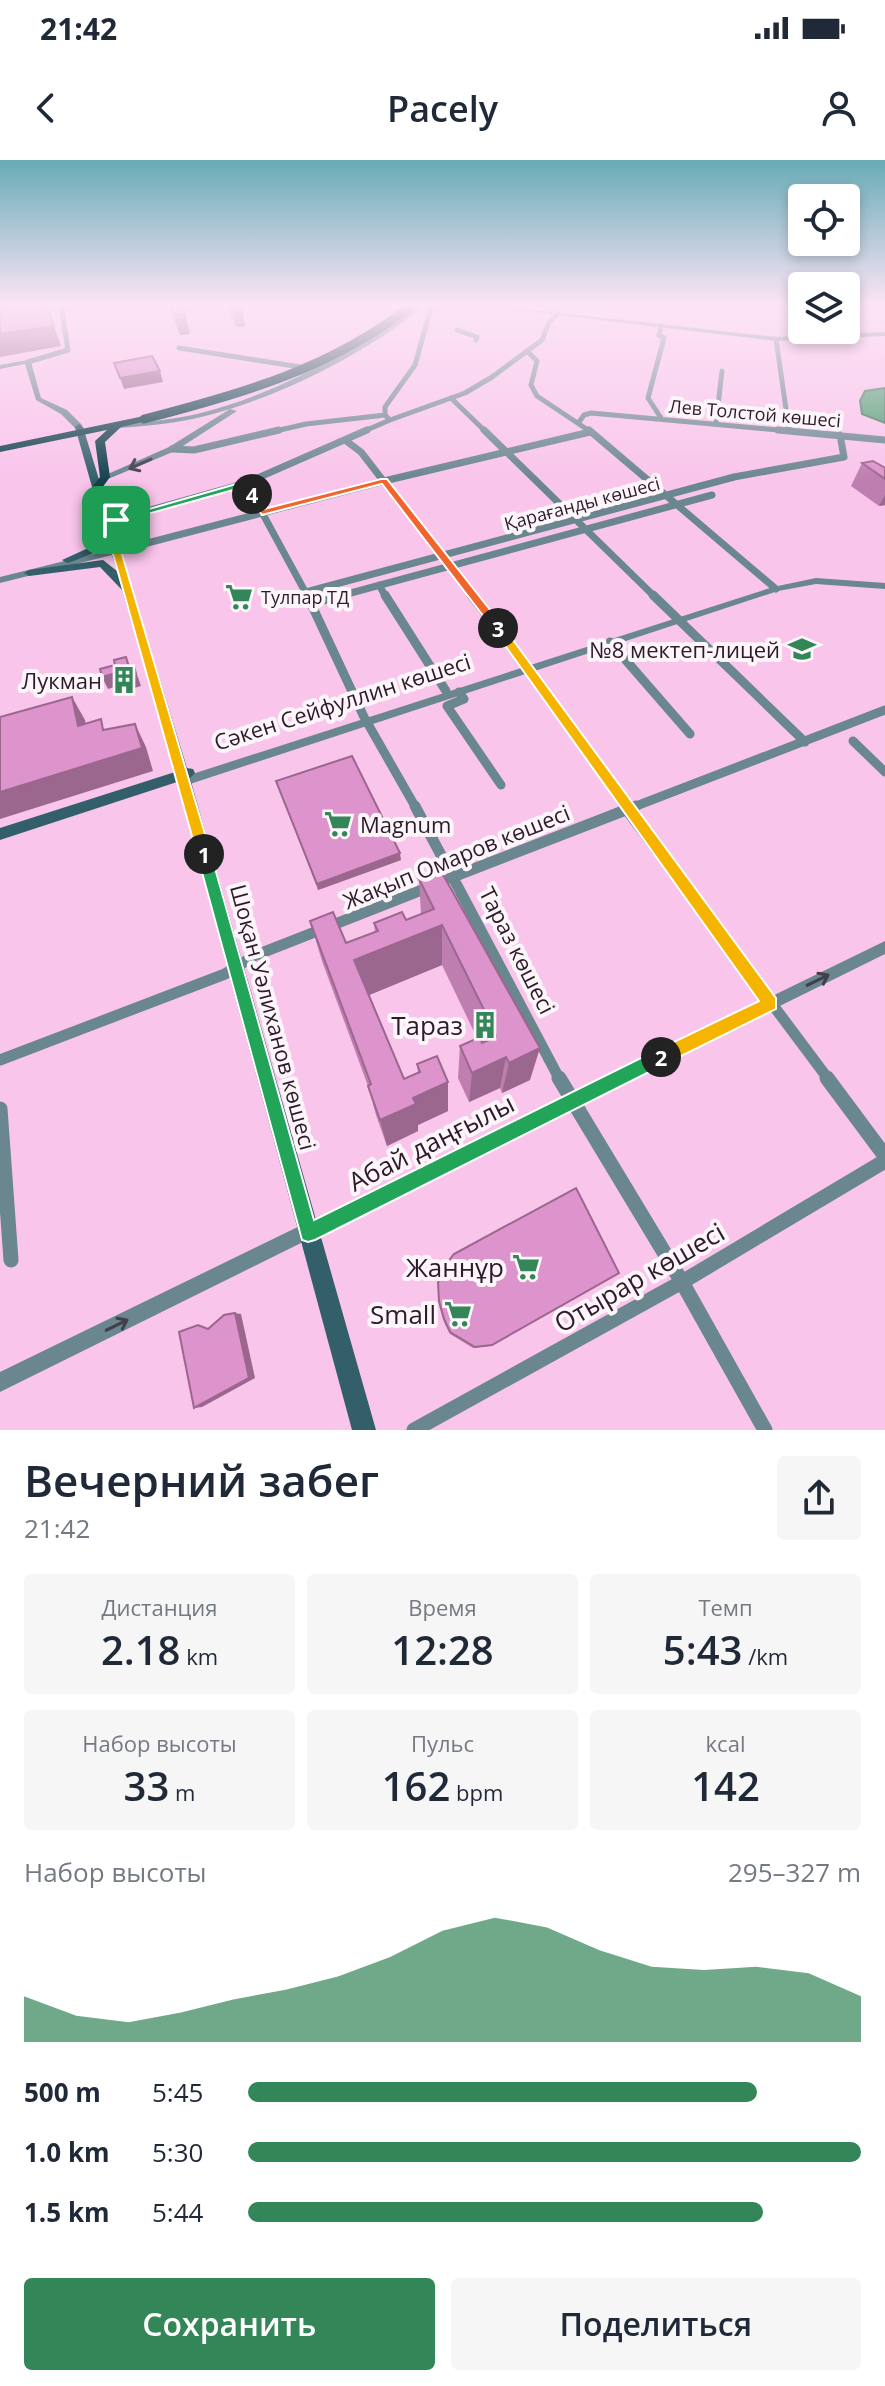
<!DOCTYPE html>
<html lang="ru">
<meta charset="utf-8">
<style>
body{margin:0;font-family:"Open Sans",sans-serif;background:#f6f6f7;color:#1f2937;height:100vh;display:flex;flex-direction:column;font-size:30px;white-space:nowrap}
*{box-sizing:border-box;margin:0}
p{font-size:26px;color:#747a83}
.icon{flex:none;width:44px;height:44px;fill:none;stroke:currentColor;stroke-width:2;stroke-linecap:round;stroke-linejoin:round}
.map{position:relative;height:1270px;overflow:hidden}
.side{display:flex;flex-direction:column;background:#fff;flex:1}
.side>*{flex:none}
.fabs{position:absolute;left:788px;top:24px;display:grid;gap:16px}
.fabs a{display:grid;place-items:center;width:72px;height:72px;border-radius:8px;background:#fff;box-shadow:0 4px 12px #0003;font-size:40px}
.pin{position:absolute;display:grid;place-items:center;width:68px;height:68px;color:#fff;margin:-34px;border-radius:16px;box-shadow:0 4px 12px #0006}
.km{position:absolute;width:40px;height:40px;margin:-20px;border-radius:50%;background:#222;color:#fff;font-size:22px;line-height:40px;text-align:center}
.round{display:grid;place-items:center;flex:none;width:84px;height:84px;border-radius:8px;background:#f6f6f7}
.overview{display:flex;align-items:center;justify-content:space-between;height:136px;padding:0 24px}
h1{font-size:44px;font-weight:600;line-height:60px}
.metrics{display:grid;grid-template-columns:repeat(3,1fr);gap:12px;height:136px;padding:8px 24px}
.metrics div{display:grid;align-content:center;border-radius:8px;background:#f6f6f7;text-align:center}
.metrics b{font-size:40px;font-weight:600}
.metrics small{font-size:22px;font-weight:400}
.metrics p{font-size:22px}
.chart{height:224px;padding:16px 24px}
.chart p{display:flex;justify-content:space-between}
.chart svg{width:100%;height:144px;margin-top:8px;fill:#338658;opacity:.7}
.button{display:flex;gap:16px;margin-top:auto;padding:16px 24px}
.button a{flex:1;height:92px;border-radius:8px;background:#338658;color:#fff;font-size:32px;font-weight:600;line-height:92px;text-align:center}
.button a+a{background:#f6f6f7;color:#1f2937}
ul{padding:0 24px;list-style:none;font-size:26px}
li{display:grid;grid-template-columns:128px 96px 1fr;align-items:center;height:60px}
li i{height:20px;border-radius:10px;background:#338658}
.status{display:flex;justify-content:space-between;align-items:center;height:56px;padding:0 40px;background:#fff;direction:ltr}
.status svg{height:22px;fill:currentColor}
header{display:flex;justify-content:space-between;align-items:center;height:104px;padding:0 24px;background:#fff;font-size:36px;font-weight:600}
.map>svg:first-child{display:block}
.water{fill:#459d6b;stroke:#3e7658;stroke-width:2}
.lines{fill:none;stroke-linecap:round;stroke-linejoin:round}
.minor-far4{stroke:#6a868e;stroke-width:5}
.minor-far3{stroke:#6a868e;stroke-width:7}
.minor-far2{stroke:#6a868e;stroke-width:9}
.minor-far1{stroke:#6a868e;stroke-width:11}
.minor{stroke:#6a868e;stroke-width:15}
.tertiary{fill:#6a868e;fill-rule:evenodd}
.secondary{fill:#335f6a;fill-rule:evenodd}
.primary{fill:#14424d;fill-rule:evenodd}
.primary-bridge{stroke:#14424d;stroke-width:9}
.wall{fill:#be7eaf}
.shaded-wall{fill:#9b678e}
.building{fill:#dd93cb;stroke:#9b678e;stroke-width:2}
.oneway{stroke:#43404d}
.split-1{fill:#f5b400;stroke:#fff;stroke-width:2}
.split-2{fill:#22a559;stroke:#fff;stroke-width:2}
.split-3{fill:#f5b400;stroke:#fff;stroke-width:2}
.split-4{fill:#f0652b;stroke:#fff;stroke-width:2}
.split-5{fill:#22a559;stroke:#fff;stroke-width:2}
.labels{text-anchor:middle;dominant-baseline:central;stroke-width:8;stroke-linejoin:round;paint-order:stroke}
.far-street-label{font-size:18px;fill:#2e1b2a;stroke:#fcf6fa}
.far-poi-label{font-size:18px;fill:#2e1b2a;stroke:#fcf6fa;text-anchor:start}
.poi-label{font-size:22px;fill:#2e1b2a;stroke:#fcf6fa;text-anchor:end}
.street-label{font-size:22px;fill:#2e1b2a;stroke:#fcf6fa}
.near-poi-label{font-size:26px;fill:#2e1b2a;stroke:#fcf6fa;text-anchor:end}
.near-street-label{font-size:26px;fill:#2e1b2a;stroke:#fcf6fa}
</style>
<div class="status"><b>21:42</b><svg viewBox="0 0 49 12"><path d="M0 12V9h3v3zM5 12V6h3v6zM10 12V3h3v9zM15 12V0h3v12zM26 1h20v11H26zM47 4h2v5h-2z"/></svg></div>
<header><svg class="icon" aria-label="back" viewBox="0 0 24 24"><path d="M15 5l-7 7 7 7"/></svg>Pacely<svg class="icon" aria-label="person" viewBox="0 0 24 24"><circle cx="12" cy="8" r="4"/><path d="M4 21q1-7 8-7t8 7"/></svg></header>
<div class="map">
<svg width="885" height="1270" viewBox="0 0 885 1270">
<rect width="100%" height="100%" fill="#f9c5eb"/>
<path class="water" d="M885 228V263L862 254 860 241 865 231Z"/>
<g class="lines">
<path class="minor-far4" d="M661 166 659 175 664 178 648 238 661 258
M457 170 477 177 476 180
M776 179 789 270
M179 188 307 208
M527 191 537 201 531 225 537 236 591 272
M28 202 68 190 61 144
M451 238 486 272
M390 260 465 233 492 217 542 180 549 162 558 154
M579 262 584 255 591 253 800 272
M716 263 722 211
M271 272 306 264 385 255
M362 272 390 260 385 255V247L415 205 432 144"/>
<path class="minor-far3" d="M484 270 655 437
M589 270 776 429
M778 270 885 280
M345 280 361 292 473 437
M172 289 194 290 279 270
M246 323 308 437
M108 362 246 323 367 270
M117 391 384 321 590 272
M379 425 386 437
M306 432 734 317 844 297 840 275
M336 437 712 335"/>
<path class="minor-far2" d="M307 435 364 557 416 648
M385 435 446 531
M471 435 529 509 626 648
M653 435 805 582
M312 443 343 435
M610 482 690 574
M459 532 464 539 447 546 501 625
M853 581 885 612
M631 648 885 550"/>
<path class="minor-far1" d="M415 646 560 920
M624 646 829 920
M450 718 636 646
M0 900 225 814 254 796 432 726"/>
<path class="minor" d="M559 918 682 1122 765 1270
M827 918 885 996
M0 949 11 1100
M414 1270 682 1122 885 1001"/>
<path class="tertiary" d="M420 144H426C367 194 272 241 197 258 171 264 145 266 118 268L114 266 118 264C145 262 171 260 197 254 278 234 352 191 420 144Z
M465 144H479L776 177 885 172V176L776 181Z
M28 200 31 202 41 238 67 250 82 265V269H76L61 254 36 240 25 204 0 209V205Z
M230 249 237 251 175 291 108 319 101 317 169 287Z
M117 388 120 389V393L0 423V417Z
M816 418 885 423V429L816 424 778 431 184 626 180 624 178 621 180 618 773 427Z
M885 781V794L0 1232V1212Z"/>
<path class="secondary" d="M79 264 83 267 187 608 193 609 195 613 190 618 376 1270H352L177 622 0 680V668L175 612 122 430 100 407 29 416 24 413 29 410 103 400 117 411 106 376 104 389 71 402 67 403 62 400 95 385 100 355 75 267Z"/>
<path class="primary" d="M144 256 147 257V261L121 267 105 282 110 317 102 328 93 326 100 317 95 281 107 270 0 292V286Z"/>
<path class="primary-bridge" d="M144 259C241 234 334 208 413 144"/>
</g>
<path class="wall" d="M170 144 190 174 180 175 175 163Z
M228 144H240L245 166 237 167 230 155Z
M862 303 885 308V345L879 346 851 326Z
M276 621 401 700 318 730Z
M419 719 530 920 502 933 500 928 469 942 458 918 460 886 477 878 442 805 369 835 404 919 418 913 417 904 448 951 418 965V971L387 986 376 955 368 926 322 801 310 761 346 783 375 772 374 763 406 760 421 754Z
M619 1113 489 1186 473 1188 450 1174 444 1162 439 1145 438 1123Z"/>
<path class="shaded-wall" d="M46 144 61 186 0 197V174Z
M242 146 245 166 237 167 233 147Z
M185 154 190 174 180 175 175 155Z
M160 211 163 222 124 229 120 218Z
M885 335V345L879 346Z
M126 497 131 509 134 506 141 526 124 531 121 525 108 529 102 517 129 507Z
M72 537 85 560 91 589 78 566Z
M135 564 146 587 153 611 0 659V632Z
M400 693 401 700 318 730 317 724Z
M442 765V805L362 838 354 800Z
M540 888 530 920 502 933 509 903Z
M506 897 500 928 469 942 472 913Z
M448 922V951L418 965V971L387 986 380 960 413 938Z
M235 1153 241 1154 255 1218 202 1247 194 1248Z"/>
<path class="building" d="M0 144H46L54 166 0 174Z
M170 144H180L185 154 175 155Z
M231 144H240L242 146 233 147Z
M152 196 160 211 120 218 114 203Z
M873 301 885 308V319L862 303Z
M126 497 129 507 134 506 136 514 118 519 116 513 102 517 100 509 115 505 114 500Z
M72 537 78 566 101 559 103 570 135 564 142 588 0 632V557Z
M352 596 400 693 317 724 276 621Z
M441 711 540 888 509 903 506 897 472 913 460 886 480 877 482 883 496 877 495 872 442 765 354 800 404 919 420 912 417 904 437 896 448 922 413 938 416 944 380 960 368 926 371 924 310 761 333 752 346 783 378 771 374 763 402 752 406 760 434 749 419 719Z
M576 1028 619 1113 492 1185 475 1187 450 1172 444 1159 439 1141 438 1123 443 1108 454 1094Z
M235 1153 249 1218 194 1248 179 1172 198 1165 208 1169 224 1155Z"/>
<defs><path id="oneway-shaft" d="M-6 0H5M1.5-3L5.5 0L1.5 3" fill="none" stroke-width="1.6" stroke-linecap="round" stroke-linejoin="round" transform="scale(2)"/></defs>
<g class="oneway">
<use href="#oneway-shaft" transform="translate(140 304) rotate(156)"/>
<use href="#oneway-shaft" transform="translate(818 820) rotate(-26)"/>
<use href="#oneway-shaft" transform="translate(117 1165) rotate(-26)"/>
</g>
<linearGradient id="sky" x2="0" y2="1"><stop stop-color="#67abb6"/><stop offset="0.45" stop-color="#fce5f6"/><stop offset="1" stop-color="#fce5f6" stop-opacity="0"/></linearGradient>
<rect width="885" height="321" fill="url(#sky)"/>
<path class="split-1" d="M116 357 120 360 113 364 211 694 204 700 197 694 104 362Z"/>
<path class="split-2" d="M204 688 211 694 314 1060 655 891 661 889 667 891 669 897 667 903 315 1080 308 1082 302 1080 197 694Z"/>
<path class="split-3" d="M494 465H502L776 838V849L667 903 661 906 655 903 652 897 655 891 759 841 494 470Z"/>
<path class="split-4" d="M381 319H387L502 465V470H494L382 324 262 355 247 334 255 332 264 349Z"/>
<path class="split-5" d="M243 322H249L255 335H248L244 327 119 362 111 360Z"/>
<defs>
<g id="supermarket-bare" transform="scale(2.16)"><path d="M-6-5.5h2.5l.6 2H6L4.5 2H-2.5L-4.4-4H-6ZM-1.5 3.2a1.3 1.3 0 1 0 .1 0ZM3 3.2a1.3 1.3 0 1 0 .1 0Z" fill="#338658" stroke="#fcf6fa" stroke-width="2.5" paint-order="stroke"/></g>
<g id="school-bare" transform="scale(2.16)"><path d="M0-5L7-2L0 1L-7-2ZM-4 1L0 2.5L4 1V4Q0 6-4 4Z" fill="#338658" stroke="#fcf6fa" stroke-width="2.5" paint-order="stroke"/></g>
<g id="building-bare" transform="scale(2.16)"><path d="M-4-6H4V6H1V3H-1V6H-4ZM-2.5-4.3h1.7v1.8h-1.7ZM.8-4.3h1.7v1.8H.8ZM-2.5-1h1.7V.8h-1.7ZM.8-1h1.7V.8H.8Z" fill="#338658" stroke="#fcf6fa" stroke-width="2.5" paint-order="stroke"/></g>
</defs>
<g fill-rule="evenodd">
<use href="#supermarket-bare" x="239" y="437"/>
<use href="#school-bare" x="802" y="489"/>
<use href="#building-bare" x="124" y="520"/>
<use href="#supermarket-bare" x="338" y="664"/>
<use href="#building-bare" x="485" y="865"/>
<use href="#supermarket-bare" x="526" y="1107"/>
<use href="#supermarket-bare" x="458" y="1154"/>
</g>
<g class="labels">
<g class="far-street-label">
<text transform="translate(755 253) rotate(5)">Лев Толстой көшесі</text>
<text transform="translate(582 343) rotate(-15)">Қарағанды көшесі</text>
</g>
<g class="far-poi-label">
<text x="261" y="437">Тулпар ТД</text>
</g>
<g class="poi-label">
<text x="780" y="489">№8 мектеп-лицей</text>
<text x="102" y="520">Лукман</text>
<text x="360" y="664" text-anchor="start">Magnum</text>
</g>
<g class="street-label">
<text transform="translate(342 541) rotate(-18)">Сәкен Сейфуллин көшесі</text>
<text transform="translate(456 696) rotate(-22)">Жақып Омаров көшесі</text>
<text transform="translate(518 790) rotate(63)">Тараз көшесі</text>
<text transform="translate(274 857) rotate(75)">Шоқан Уәлиханов көшесі</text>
</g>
<g class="near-poi-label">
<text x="463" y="865">Тараз</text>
<text x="504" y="1107">Жаннұр</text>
<text x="436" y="1154">Small</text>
</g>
<g class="near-street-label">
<text transform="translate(431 982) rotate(-27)">Абай даңғылы</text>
<text transform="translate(639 1117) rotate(-30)">Отырар көшесі</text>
</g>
</g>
</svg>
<div class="fabs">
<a><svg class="icon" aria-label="locate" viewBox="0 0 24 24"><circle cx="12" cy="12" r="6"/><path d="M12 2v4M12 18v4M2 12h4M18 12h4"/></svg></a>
<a><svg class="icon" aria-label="layers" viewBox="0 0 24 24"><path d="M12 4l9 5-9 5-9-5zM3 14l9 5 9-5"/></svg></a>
</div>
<div class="pin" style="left:116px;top:360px;background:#1e9e55"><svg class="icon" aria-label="arrive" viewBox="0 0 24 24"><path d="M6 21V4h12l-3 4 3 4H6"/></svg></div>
<b class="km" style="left:204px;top:694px">1</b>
<b class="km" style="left:661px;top:897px">2</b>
<b class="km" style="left:498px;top:468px">3</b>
<b class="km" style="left:252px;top:334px">4</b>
</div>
<section class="side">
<div class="overview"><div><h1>Вечерний забег</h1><p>21:42</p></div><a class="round"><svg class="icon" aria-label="share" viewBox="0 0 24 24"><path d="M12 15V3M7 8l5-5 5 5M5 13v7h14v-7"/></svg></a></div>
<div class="metrics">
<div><p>Дистанция</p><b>2.18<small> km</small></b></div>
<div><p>Время</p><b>12:28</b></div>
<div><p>Темп</p><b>5:43<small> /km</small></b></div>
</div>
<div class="metrics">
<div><p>Набор высоты</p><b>33<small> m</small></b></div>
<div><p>Пульс</p><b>162<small> bpm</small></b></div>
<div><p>kcal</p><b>142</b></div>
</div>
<div class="chart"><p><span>Набор высоты</span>295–327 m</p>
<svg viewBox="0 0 160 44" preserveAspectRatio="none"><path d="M0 44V30L10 36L20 38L30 35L40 31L50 28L60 24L70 18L80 10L90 6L100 9L110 16L120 21L130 22L140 21L150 23L160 30V44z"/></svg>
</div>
<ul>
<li><b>500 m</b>5:45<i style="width:83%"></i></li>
<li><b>1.0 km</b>5:30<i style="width:100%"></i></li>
<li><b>1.5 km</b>5:44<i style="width:84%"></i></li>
</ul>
<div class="button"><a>Сохранить</a><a>Поделиться</a></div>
</section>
